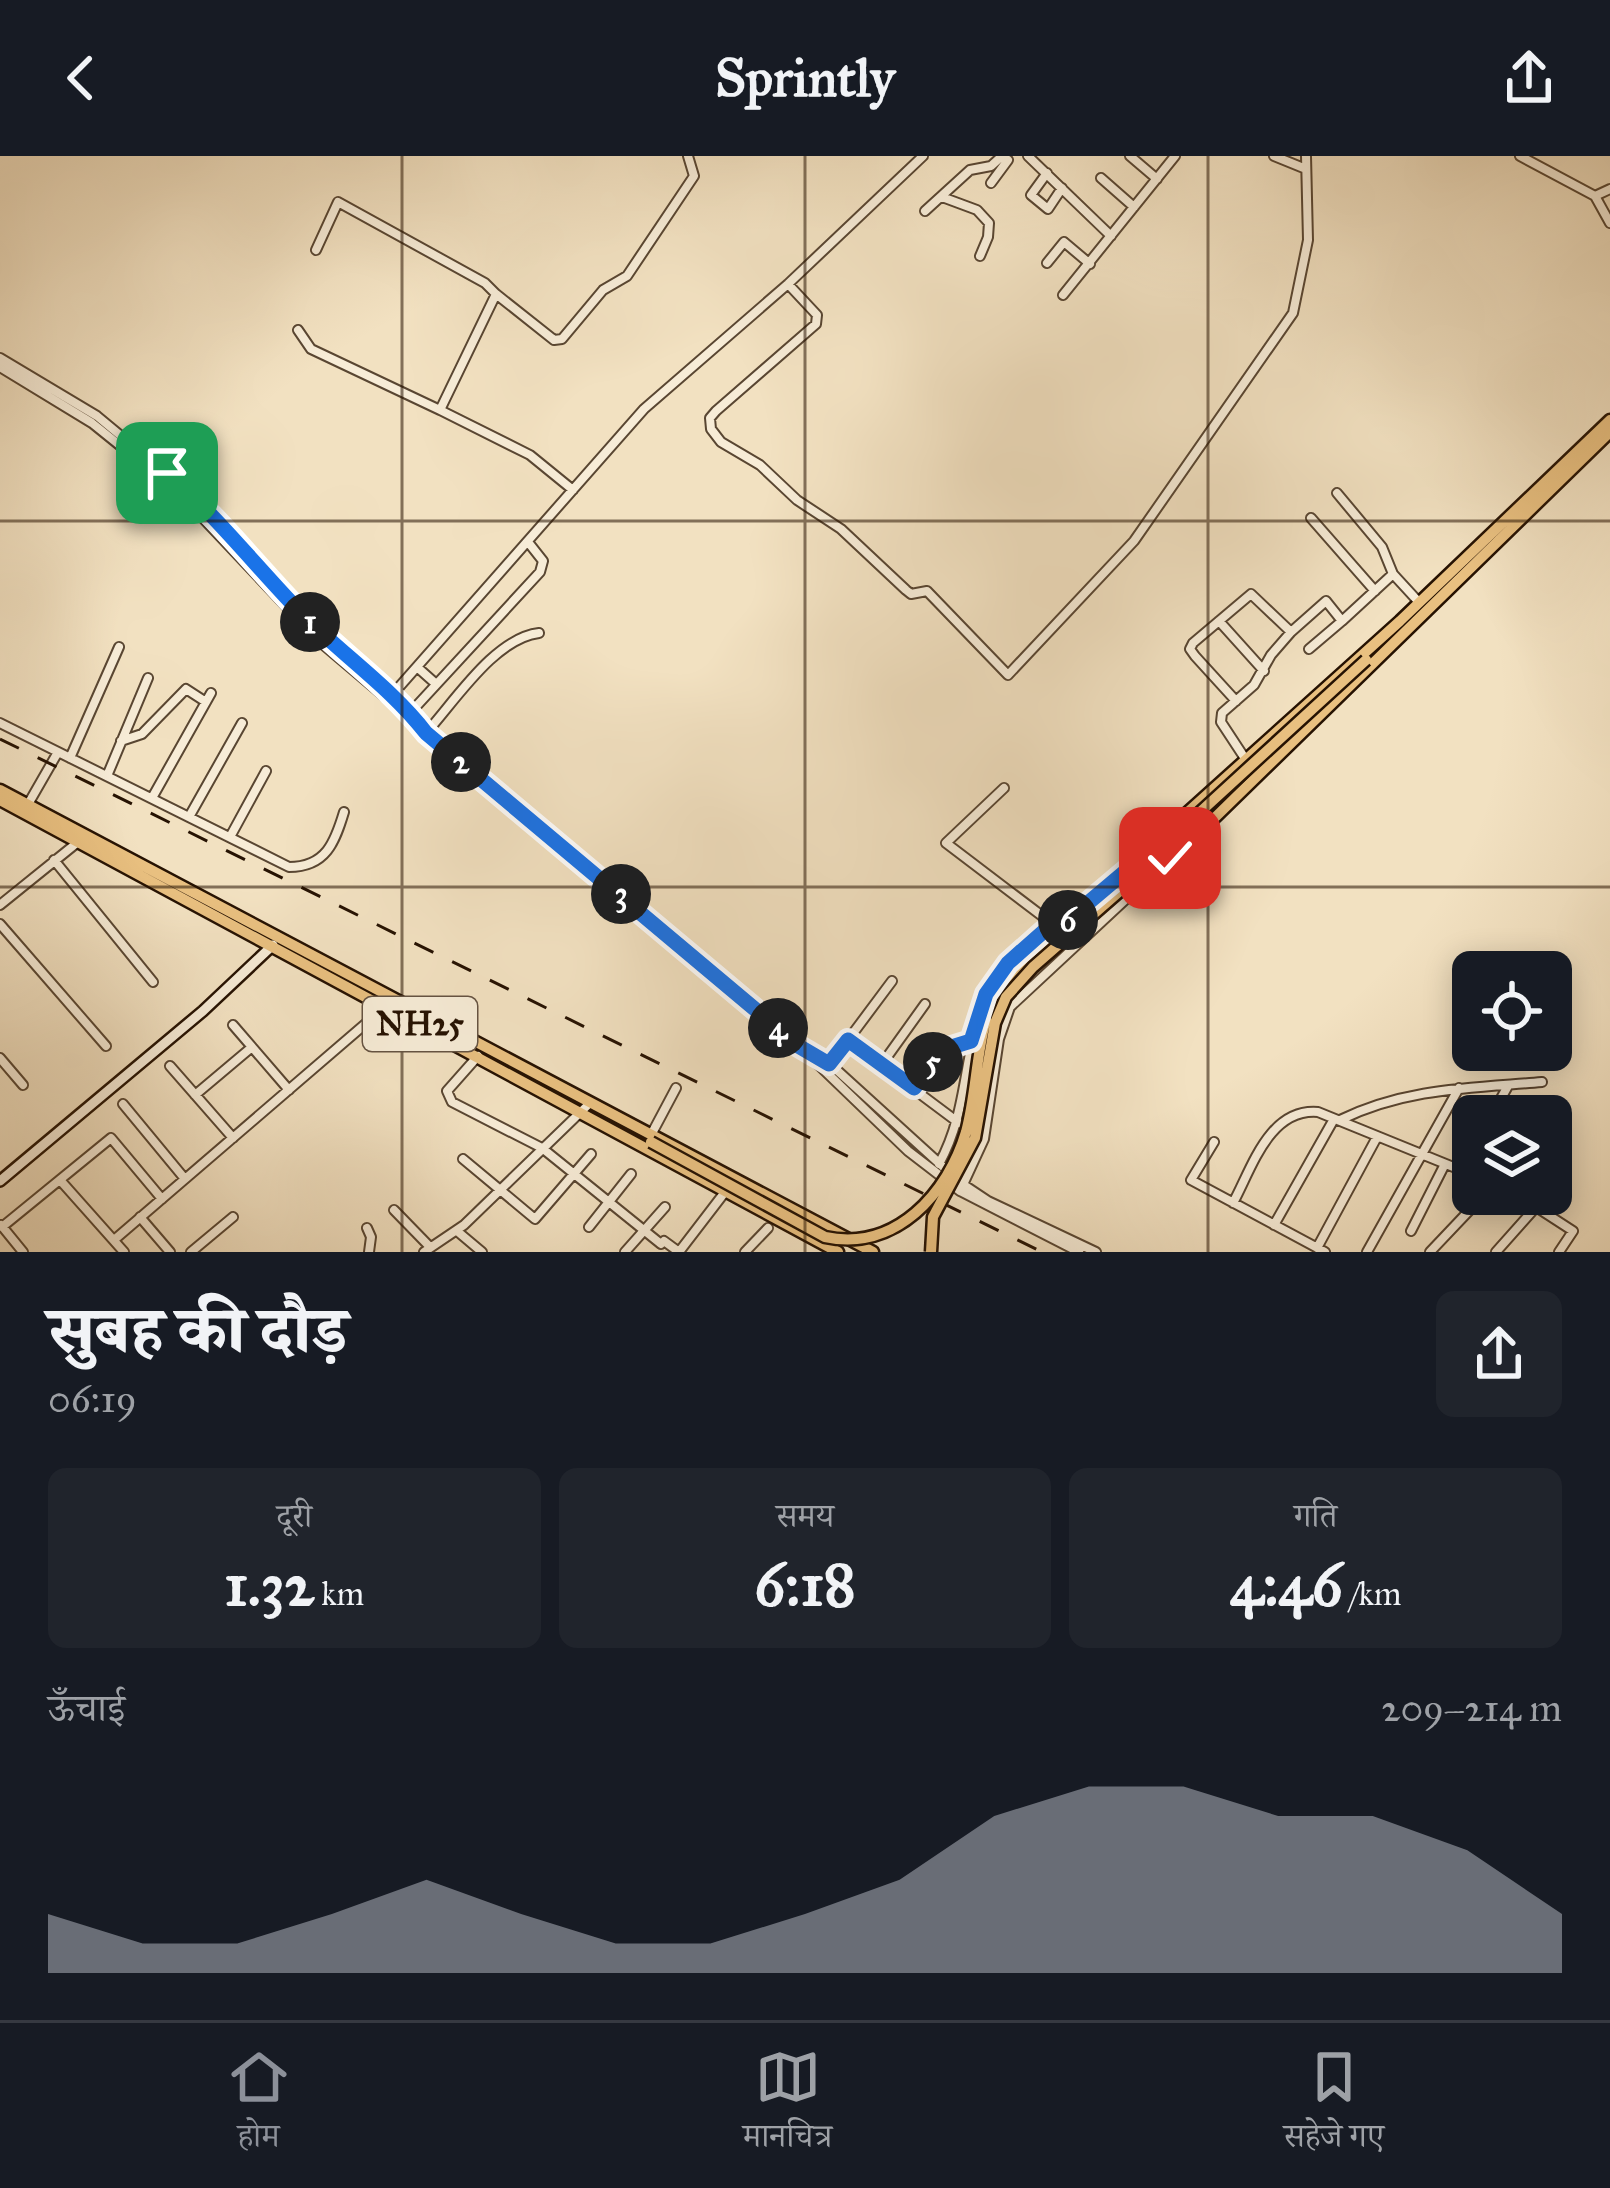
<!DOCTYPE html>
<html lang="hi">
<meta charset="utf-8">
<style>
body{margin:0;font-family:"IM FELL Great Primer","Noto Serif Devanagari",serif;background:#20242c;color:#f1f3f6;height:100vh;display:flex;flex-direction:column;font-size:45px;white-space:nowrap}
*{box-sizing:border-box;margin:0}
p{font-size:39px;color:#9ea1a6}
.icon{flex:none;width:66px;height:66px;fill:none;stroke:currentColor;stroke-width:2;stroke-linecap:round;stroke-linejoin:round}
.map{position:relative;height:1096px;overflow:hidden}
.sheet{display:flex;flex-direction:column;background:#171b24;flex:1}
.sheet>*{flex:none}
.buttons{position:absolute;left:1452px;top:795px;display:grid;gap:24px}
.buttons a{display:grid;place-items:center;width:120px;height:120px;border-radius:18px;background:#171b24;box-shadow:0 6px 30px #0003;font-size:60px}
.pin{position:absolute;display:grid;place-items:center;width:102px;height:102px;color:#fff;margin:-51px;border-radius:24px;box-shadow:0 6px 18px #0006}
.km{position:absolute;width:60px;height:60px;margin:-30px;border-radius:50%;background:#222;color:#fff;font-size:33px;line-height:60px;text-align:center}
.round{display:grid;place-items:center;flex:none;width:126px;height:126px;border-radius:18px;background:#20242c}
.headline{display:flex;align-items:center;justify-content:space-between;height:204px;padding:0 48px}
h1{font-size:66px;font-weight:800;line-height:90px}
.figures{display:grid;grid-template-columns:repeat(3,1fr);gap:18px;height:204px;padding:12px 48px}
.figures div{display:grid;align-content:center;border-radius:18px;background:#20242c;text-align:center}
.figures b{font-size:60px;font-weight:800}
.figures small{font-size:33px;font-weight:400}
.figures p{font-size:33px}
.chart{height:336px;padding:24px 48px}
.chart p{display:flex;justify-content:space-between}
.chart svg{width:100%;height:216px;margin-top:12px;fill:#8c9099;opacity:.7}
header{display:flex;justify-content:space-between;align-items:center;height:156px;padding:0 48px;background:#171b24;font-size:54px;font-weight:800}
.tabs{display:flex;justify-content:space-around;align-items:center;height:168px;border-top:3px solid #363941;background:#171b24;font-size:33px;color:#9ea1a6}
.tabs a{display:grid;justify-items:center;gap:6px}
.tabs .current{color:#8c9099}
.map>svg:first-child{display:block}
.lines{fill:none;stroke-linecap:round;stroke-linejoin:round}
.street-casing{stroke:#594632;stroke-width:12}
.secondary-casing{stroke:#261202;stroke-width:14}
.primary-casing{stroke:#261202;stroke-width:15}
.street{stroke:#f7ecd7;stroke-width:8}
.secondary{stroke:#f7ecd7;stroke-width:9}
.primary{stroke:#e9c080;stroke-width:10}
.rail{stroke:#261202;stroke-width:3;stroke-dasharray:21 21;stroke-linecap:butt}
.primary-bridge-casing{stroke:#261202;stroke-width:15;stroke-linecap:butt}
.primary-bridge{stroke:#e9c080;stroke-width:10}
.route-casing{stroke:#fff;stroke-width:24}
.route{stroke:#1a73e8;stroke-width:15}
.grid{fill:none;stroke:#261202;stroke-width:3;stroke-opacity:0.55}
.labels{text-anchor:middle;dominant-baseline:central;stroke-width:9;stroke-linejoin:round;paint-order:stroke}
.shield{fill:#f7ecd7;stroke:#655342;stroke-width:3}
.shield-label{font-size:33px;font-weight:bold;fill:#261202}
</style>
<header><svg class="icon" aria-label="back" viewBox="0 0 24 24"><path d="M15 5l-7 7 7 7"/></svg>Sprintly<svg class="icon" aria-label="share" viewBox="0 0 24 24"><path d="M12 15V3M7 8l5-5 5 5M5 13v7h14v-7"/></svg></header>
<div class="map">
<svg width="1610" height="1096" viewBox="0 0 1610 1096">
<rect width="100%" height="100%" fill="#f2e1c1"/>
<filter id="stains"><feTurbulence type="fractalNoise" baseFrequency=".00167" numOctaves="4"/><feColorMatrix values="0 0 0 0 .2 0 0 0 0 .09 0 0 0 0 .02 0 0 0 .5 -.17"/></filter>
<radialGradient id="worn" r=".72"><stop offset=".6" stop-color="#630" stop-opacity="0"/><stop offset="1" stop-color="#630" stop-opacity=".3"/></radialGradient>
<g class="lines">
<g class="street-casing">
<path id="street" d="M1028 0 1111 80
M1130 0 1157 23
M1274 0 1306 13
M1520 0 1595 40 1610 67
M1047 17 1031 39 1048 53 1062 32
M1101 22 1134 51
M991 27 1008 4
M1595 40 1610 33
M942 41 977 54 989 67 988 81 980 100
M925 55 970 14 991 10 1002 0
M316 94 338 46 485 127 496 138
M1047 107 1064 86 1090 108
M788 128 817 159 816 168 716 255 710 262 711 273 721 286 760 309 797 344 841 373 906 434 911 438 927 435 1008 519 1134 385 1293 157 1308 84 1306 0
M1063 139 1175 0
M298 174 311 193 440 254
M0 202 97 260 185 333 301 456 418 567
M0 211 92 267 180 338 320 486 800 891 908 995 960 1035 1079 1096
M573 334 530 299 440 254 496 138 554 184 562 183 603 134 627 120 694 20 688 0
M1337 337 1382 391 1393 418 1416 443
M1311 362 1375 435
M1219 465 1264 515
M1309 493 1342 465
M417 511 435 527
M392 539 644 253 788 128 923 0
M1236 545 1195 500 1190 493 1193 487 1251 438 1291 476
M410 557 540 416 543 405 528 386
M0 567 289 711C326 711 335 686 344 656
M426 577C455 545 495 482 539 477
M121 585 142 578 186 533 206 546
M70 602 119 491
M1246 604 1221 566 1222 557 1254 529 1271 499 1291 476 1326 445 1342 465 1393 418
M107 620 148 522
M1004 632 946 687 1054 769
M152 642 211 537
M27 650 58 596
M189 661 242 567
M230 681 266 615
M54 704 153 826
M0 749 78 686
M0 768 106 890
M233 869 289 934
M848 884 892 825
M802 892 829 907 950 1017
M478 900 447 935 452 946 542 992 661 1088 664 1085 679 1096 725 1036
M0 902 23 929
M829 907 848 884 959 967
M882 908 925 848
M170 910 233 982
M914 932 945 893 970 885
M195 939 252 891
M123 948 185 1023
M1491 960 1508 930
M1340 964C1405 932 1471 932 1542 926
M651 979 676 932
M1214 986 1191 1024 1325 1096
M463 1003 535 1063 591 998
M939 1008C980 934 953 855 1024 793 1036 783 1047 772 1062 766
M1462 1015 1473 994
M60 1024 124 1096
M961 1027 988 1045 1096 1096
M960 1035 984 983 999 883 1010 851 1169 703
M1233 1047C1252 1012 1269 952 1318 956L1473 1019
M1536 1051 1573 1075 1559 1096
M394 1054 430 1091
M140 1061 170 1096
M1 1069 23 1096
M1274 1069 1334 963
M2 1071 111 982 162 1043
M589 1071 631 1018
M367 1072 371 1081 369 1096
M457 1075 482 1096
M1411 1075 1445 1008
M114 1084 385 851
M1317 1092 1377 981
M191 1096 233 1061
M424 1096 464 1069 590 947
M625 1096 665 1051
M745 1096 768 1072
M1367 1096 1459 932
M1430 1096 1485 1038
M1496 1096 1536 1051 1514 1038"/>
</g>
<g class="secondary-casing">
<path id="secondary" d="M0 1025 203 855 273 789"/>
</g>
<g class="primary-casing">
<path id="primary" d="M0 634 873 1096
M0 644 838 1096
M1144 707 1170 702 1195 681 1610 276
M986 863 1004 828 1069 763 1400 465 1610 264"/>
</g>
<use href="#street" class="street"/>
<use href="#secondary" class="secondary"/>
<use href="#primary" class="primary"/>
<path class="rail" d="M0 583 1042 1096"/>
<g class="primary-bridge-casing">
<path id="primary-bridge" d="M651 986 825 1081C896 1096 948 1037 966 976 976 939 976 900 986 863
M931 1096 933 1061 975 982 995 867 1006 841 1033 811 1128 728 1162 691 1366 504"/>
</g>
<use href="#primary-bridge" class="primary-bridge"/>
</g>
<g class="lines">
<g class="route-casing">
<path id="route" d="M167 317C217 360 258 413 304 460 344 500 391 532 426 577L800 891 829 908 848 884 914 932 945 893 971 885 986 838 1008 807 1043 776 1069 763 1133 709 1170 702"/>
</g>
<use href="#route" class="route"/>
</g>
<path class="grid" d="M402 0V1096M805 0V1096M1208 0V1096M0 365H1610M0 731H1610"/>
<g class="labels">
<rect class="shield" x="363" y="841" width="114" height="54" rx="9"/>
<g class="shield-label">
<text x="420" y="868">NH25</text>
</g>
</g>
<rect width="100%" height="100%" filter="url(#stains)"/>
<rect width="100%" height="100%" fill="url(#worn)"/>
</svg>
<div class="buttons">
<a><svg class="icon" aria-label="locate" viewBox="0 0 24 24"><circle cx="12" cy="12" r="6"/><path d="M12 2v4M12 18v4M2 12h4M18 12h4"/></svg></a>
<a><svg class="icon" aria-label="layers" viewBox="0 0 24 24"><path d="M12 4l9 5-9 5-9-5zM3 14l9 5 9-5"/></svg></a>
</div>
<div class="pin" style="left:167px;top:317px;background:#1e9e55"><svg class="icon" aria-label="arrive" viewBox="0 0 24 24"><path d="M6 21V4h12l-3 4 3 4H6"/></svg></div>
<div class="pin" style="left:1170px;top:702px;background:#d93025"><svg class="icon" aria-label="check" viewBox="0 0 24 24"><path d="M5 12l5 5 9-10"/></svg></div>
<b class="km" style="left:310px;top:466px">1</b>
<b class="km" style="left:461px;top:606px">2</b>
<b class="km" style="left:621px;top:738px">3</b>
<b class="km" style="left:778px;top:872px">4</b>
<b class="km" style="left:933px;top:906px">5</b>
<b class="km" style="left:1068px;top:764px">6</b>
</div>
<section class="sheet">
<div class="headline"><div><h1>सुबह की दौड़</h1><p>06:19</p></div><a class="round"><svg class="icon" aria-label="share" viewBox="0 0 24 24"><path d="M12 15V3M7 8l5-5 5 5M5 13v7h14v-7"/></svg></a></div>
<div class="figures">
<div><p>दूरी</p><b>1.32<small> km</small></b></div>
<div><p>समय</p><b>6:18</b></div>
<div><p>गति</p><b>4:46<small> /km</small></b></div>
</div>
<div class="chart"><p><span>ऊँचाई</span>209–214 m</p>
<svg viewBox="0 0 160 44" preserveAspectRatio="none"><path d="M0 44V32L10 38L20 38L30 32L40 25L50 32L60 38L70 38L80 32L90 25L100 12L110 6L120 6L130 12L140 12L150 19L160 32V44z"/></svg>
</div>
</section>
<nav class="tabs">
<a class="current"><svg class="icon" aria-label="home" viewBox="0 0 24 24"><path d="M3 11l9-7 9 7M6 9v11h12V9"/></svg>होम</a>
<a><svg class="icon" aria-label="map" viewBox="0 0 24 24"><path d="M3 6l6-2 6 2 6-2v14l-6 2-6-2-6 2zM9 4v14M15 6v14"/></svg>मानचित्र</a>
<a><svg class="icon" aria-label="saved" viewBox="0 0 24 24"><path d="M7 4h10v16l-5-4-5 4z"/></svg>सहेजे गए</a>
</nav>
